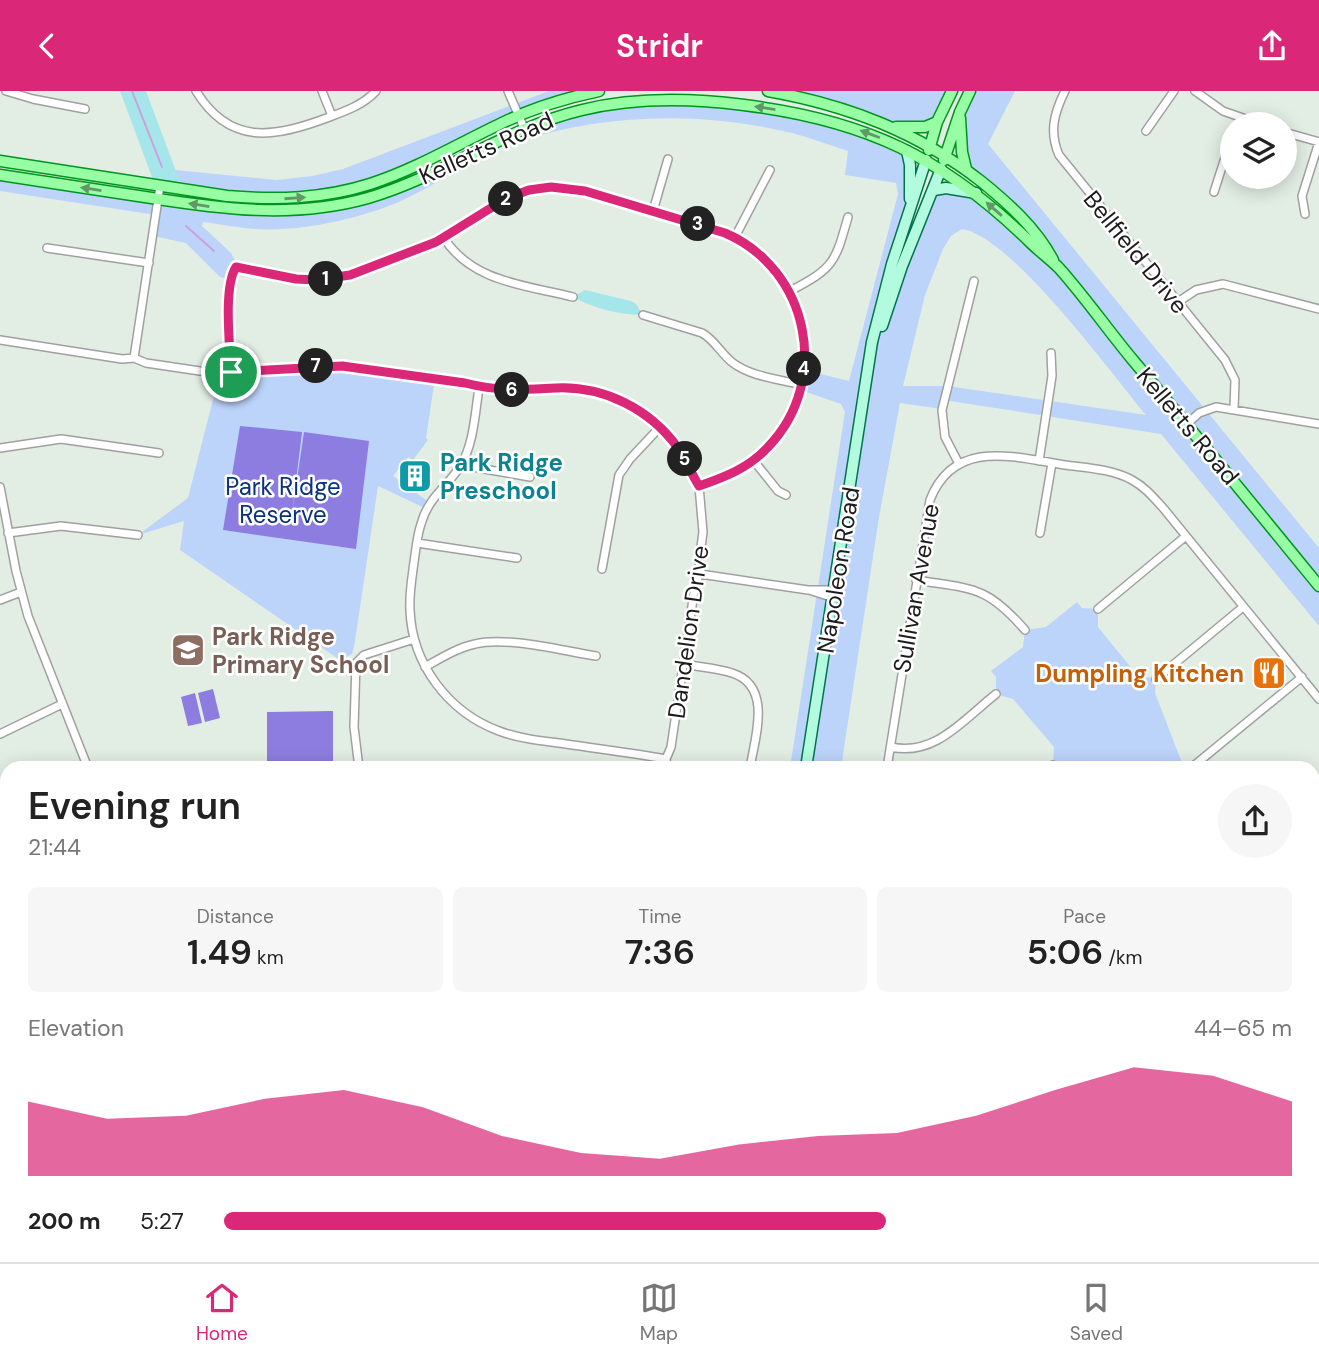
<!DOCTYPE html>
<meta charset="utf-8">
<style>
body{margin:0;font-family:"DM Sans",sans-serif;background:#f6f6f6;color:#222;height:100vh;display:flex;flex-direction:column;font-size:26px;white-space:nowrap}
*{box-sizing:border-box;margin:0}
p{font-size:23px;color:#767676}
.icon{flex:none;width:38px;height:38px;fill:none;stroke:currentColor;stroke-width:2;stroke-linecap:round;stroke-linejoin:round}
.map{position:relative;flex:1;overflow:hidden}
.sheet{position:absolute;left:0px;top:670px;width:1320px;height:502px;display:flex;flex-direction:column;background:#fff;border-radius:21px 21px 0 0;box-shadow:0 4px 18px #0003}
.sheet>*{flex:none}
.fabs{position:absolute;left:1220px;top:21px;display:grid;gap:14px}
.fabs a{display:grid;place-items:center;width:77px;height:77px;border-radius:50%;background:#fff;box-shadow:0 4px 18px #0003;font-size:35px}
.pin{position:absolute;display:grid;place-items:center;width:60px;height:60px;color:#fff;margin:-30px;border:4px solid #fff;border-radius:50%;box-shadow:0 2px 7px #0007}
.km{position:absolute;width:35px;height:35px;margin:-18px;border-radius:50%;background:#222;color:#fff;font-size:19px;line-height:35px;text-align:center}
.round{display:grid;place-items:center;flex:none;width:74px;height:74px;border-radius:37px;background:#f6f6f6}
.overview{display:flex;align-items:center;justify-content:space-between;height:119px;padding:0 28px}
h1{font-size:38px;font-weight:600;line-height:52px}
.metrics{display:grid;grid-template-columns:repeat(3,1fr);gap:10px;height:119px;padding:7px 28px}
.metrics div{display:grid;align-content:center;border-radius:10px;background:#f6f6f6;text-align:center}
.metrics b{font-size:35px;font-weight:600}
.metrics small{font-size:19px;font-weight:400}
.metrics p{font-size:19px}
.chart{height:196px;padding:14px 28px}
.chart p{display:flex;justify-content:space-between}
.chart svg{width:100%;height:126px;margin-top:7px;fill:#db2777;opacity:.7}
ul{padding:0 28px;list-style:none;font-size:23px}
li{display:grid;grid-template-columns:112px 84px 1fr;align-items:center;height:52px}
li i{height:18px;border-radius:9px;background:#db2777}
header{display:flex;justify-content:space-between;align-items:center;height:91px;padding:0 28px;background:#db2777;color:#fff;font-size:32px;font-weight:600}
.tabs{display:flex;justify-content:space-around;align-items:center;height:98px;border-top:2px solid #e0e0e0;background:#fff;font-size:19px;color:#767676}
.tabs a{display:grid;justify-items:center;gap:4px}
.tabs .active{color:#db2777}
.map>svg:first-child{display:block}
.grass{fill:#a5e6ea}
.park{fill:#bcd3fa;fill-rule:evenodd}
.pitch{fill:#8d7de0}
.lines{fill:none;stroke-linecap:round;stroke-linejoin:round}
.stream{stroke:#cfa0dd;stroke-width:2}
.street-casing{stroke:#a0a0a0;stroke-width:10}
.secondary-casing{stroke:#02744d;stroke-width:13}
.primary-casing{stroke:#009520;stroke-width:13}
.street{stroke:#fff;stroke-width:7}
.secondary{stroke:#b3fbde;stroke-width:10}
.primary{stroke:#97fea3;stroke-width:10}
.oneway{fill:#609866}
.route-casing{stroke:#fff;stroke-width:14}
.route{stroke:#db2777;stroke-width:9}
.labels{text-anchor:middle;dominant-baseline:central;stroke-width:5;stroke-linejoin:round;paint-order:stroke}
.street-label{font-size:24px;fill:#1c1c1c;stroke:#fff}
.culture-label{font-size:24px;font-weight:bold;fill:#0d838f;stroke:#fff;text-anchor:start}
.park-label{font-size:24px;fill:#09337c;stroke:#fff}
.education-label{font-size:24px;font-weight:bold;fill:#785e54;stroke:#fff;text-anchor:start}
.food-label{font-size:24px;font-weight:bold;fill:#c56008;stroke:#fff;text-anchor:end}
</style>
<header><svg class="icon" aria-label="back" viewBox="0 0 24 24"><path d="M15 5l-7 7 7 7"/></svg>Stridr<svg class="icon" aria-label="share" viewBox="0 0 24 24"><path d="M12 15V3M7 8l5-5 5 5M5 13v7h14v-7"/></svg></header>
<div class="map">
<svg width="1319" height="1171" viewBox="0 0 1319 1171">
<rect width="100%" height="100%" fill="#e2eee4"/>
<path class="grass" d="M120 0H146L183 99 155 94Z
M585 199 631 210 636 213 643 224C620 224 593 217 573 206Z"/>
<path class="park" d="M549 0H599L559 10 420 73 312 106 183 99 175 79 277 89 312 85 343 78Z
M768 0H952L937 31 891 35Z
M970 0H1015L988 53 1319 457V535L1161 343 944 309 942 318 900 312 879 426 841 677H790L845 321 841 313 800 299 804 279 849 290 898 103 896 92 845 84 848 60C830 54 811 47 792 42 701 20 604 22 514 52 474 65 439 93 401 110 359 128 301 141 256 138 238 137 220 133 203 131L202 135 231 162 238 175 232 189 220 186 186 152 153 145 156 124 0 100V84L265 121 370 106 500 47 630 10 792 21 907 60 909 118 870 274 883 231 934 99 976 102 1048 159 966 78 960 21ZM962 138C1011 145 1112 283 1146 324L947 295H903L925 204 943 158 951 145Z
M318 274 435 287 426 347 428 349 413 369 408 366 393 385 430 412 427 418 378 395 355 550 352 563 340 569 180 459 184 430 138 444 188 407 220 281Z
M1077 511 1082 517 1098 518V536L1137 584 1156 588 1155 602 1184 677H1076L1053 674 1054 656 1013 608 996 603V586L991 580 1023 556 1025 539 1046 536Z
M955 1166H1043L1057 1168 1056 1171H955Z"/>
<path class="pitch" d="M240 335 302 341 292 423 304 341 369 350 356 458 223 439Z
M213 598 220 627 205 631 198 602Z
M195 602 202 632 188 635 181 606Z
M333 620V677H267V621Z"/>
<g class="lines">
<path class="stream" d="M132 0 162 76
M186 135 214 160"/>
<g class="street-casing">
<path id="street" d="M6 0 33 8 85 18
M196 0C229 54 273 47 324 28 343 21 362 15 376 0
M322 0 332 25
M508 0 524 37
M1065 0C1054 22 1049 41 1059 64L1225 269 1235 289 1234 318
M1195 0 1223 20 1260 33
M1146 40 1174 0
M1284 41 1319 51 1302 105 1305 123
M1214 101 1232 45
M653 120 668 68
M735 146 770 79
M444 147C472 191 525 194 573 206
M47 157 149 172
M790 200C834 177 835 172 848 126
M1178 211 1196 199 1223 193 1319 218
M643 224 702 242C715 249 721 263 733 272 752 286 779 288 802 294
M0 249 122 268 134 267 146 272 200 280 231 281 318 274 352 275 465 292 479 297 491 296 520 300 568 297 595 301 628 313 654 331 676 355 699 395 703 441 699 471 701 479 695 495 671 656 666 668 667 677
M134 267 160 95
M231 281C230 256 223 196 236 176L296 188H326L350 184 429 155 458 139 499 111 521 102 542 97 559 96 585 100 715 137C745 149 771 169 788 197 822 252 804 334 752 371 736 382 717 388 699 395
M479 297C475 322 474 352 461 374 449 394 429 406 422 430 417 443 416 458 414 471 412 487 409 503 410 519 412 573 448 621 499 640 520 648 544 650 566 653 599 658 633 662 666 668
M1187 333 1199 322 1216 316 1319 333
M0 357 61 348 159 362
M754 370 778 400 786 404
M1039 370 1052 285 1051 262
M959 373 945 346 942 319 974 190
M461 374 530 386
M0 396 16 480 28 525 88 677
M8 442 61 435 138 444
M1040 442 1052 372
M417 452 517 467
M602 478 619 384 630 368 660 336
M700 483 808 499H835
M916 489C972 498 986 494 1025 539
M809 499 834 507
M0 509 21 501
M1098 518 1186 445
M684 573C699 576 717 577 732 582 773 595 755 646 750 677
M425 576C441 567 457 557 475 553 507 545 563 560 596 565
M1156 588 1243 516
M0 643 62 613
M891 656C935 666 964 628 996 603
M359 677 354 636 356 572 364 564 414 548
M887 677 930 409C954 347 1014 366 1065 374 1087 377 1112 378 1132 389 1145 396 1154 407 1164 418L1319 608
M1048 677 1053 674
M1191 677 1302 586
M1312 711 1319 705
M0 739 7 735
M0 847 7 840
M0 892 7 896
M0 1058 7 1050
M1312 1093 1319 1090
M0 1097V1123
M596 1166 604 1171
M1262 1166 1274 1171
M43 1171 52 1166
M423 1171 424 1166
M543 1171 545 1166
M858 1171 859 1166
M955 1171V1166
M1056 1171 1057 1166"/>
</g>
<g class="secondary-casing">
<path id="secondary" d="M907 60 910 74V108
M934 99 946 97 976 102
M882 235 902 175 941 78
M806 677 872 251 892 173 926 69
M714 1171 716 1166"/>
</g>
<g class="primary-casing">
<path id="primary" d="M768 0C847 14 918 41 982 91 1009 113 1036 137 1053 169
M960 27 962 61 966 78
M896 36H925L937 31
M929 59 937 31 952 0
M944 69 960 21 970 0
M0 70 227 105C276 109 323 108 370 93 416 78 458 53 502 32 533 17 565 7 599 0
M0 84C48 91 97 99 145 106 221 118 293 128 368 107 443 85 506 37 582 19 635 6 690 7 744 14 865 29 943 66 1030 151 1039 160 1050 168 1059 177 1085 206 1107 238 1132 268 1195 343 1257 419 1319 495"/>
</g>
<use href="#street" class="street"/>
<use href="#secondary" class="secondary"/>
<use href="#primary" class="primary"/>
</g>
<defs><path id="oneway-solid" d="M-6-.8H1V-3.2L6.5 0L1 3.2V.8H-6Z" transform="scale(1.75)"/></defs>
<g class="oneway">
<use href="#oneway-solid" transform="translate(765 17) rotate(-171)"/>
<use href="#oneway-solid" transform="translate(870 43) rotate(-159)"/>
<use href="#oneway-solid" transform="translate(91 98) rotate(-171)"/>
<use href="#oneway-solid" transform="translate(295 107) rotate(-4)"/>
<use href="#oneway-solid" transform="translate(199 114) rotate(-171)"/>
<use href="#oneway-solid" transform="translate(994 118) rotate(-139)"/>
</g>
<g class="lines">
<g class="route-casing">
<path id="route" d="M551 96 585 100 725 142C809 178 832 290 768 356 749 377 725 386 699 395 691 382 686 369 678 357 650 318 604 295 556 297 524 299 496 300 465 292L342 275 231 281C230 256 223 196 236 176L296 188 316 189 350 184 436 151 507 107 529 99Z"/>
</g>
<use href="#route" class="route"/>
</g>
<defs>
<g id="building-square" transform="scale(1.75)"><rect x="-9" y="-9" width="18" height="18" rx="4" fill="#0f9aa8" stroke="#fff"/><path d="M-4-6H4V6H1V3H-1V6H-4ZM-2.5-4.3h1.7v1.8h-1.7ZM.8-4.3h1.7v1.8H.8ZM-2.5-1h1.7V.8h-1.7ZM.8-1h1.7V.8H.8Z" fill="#fff"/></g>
<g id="school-square" transform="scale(1.75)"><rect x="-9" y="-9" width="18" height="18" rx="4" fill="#8d6e63" stroke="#fff"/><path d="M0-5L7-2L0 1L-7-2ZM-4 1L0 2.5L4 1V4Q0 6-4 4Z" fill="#fff"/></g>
<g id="restaurant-square" transform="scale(1.75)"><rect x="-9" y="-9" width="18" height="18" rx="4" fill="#e8710a" stroke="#fff"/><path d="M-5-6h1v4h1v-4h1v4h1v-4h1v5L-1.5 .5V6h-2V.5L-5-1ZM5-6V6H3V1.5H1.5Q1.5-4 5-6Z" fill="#fff"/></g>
</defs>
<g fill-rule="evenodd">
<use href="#building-square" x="415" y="385"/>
<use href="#school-square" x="188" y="559"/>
<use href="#restaurant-square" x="1269" y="582"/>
</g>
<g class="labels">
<g class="street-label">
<text transform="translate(486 57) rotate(-24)">Kelletts Road</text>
<text transform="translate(1136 161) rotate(51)">Bellfield Drive</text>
<text transform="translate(1188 335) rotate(50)">Kelletts Road</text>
<text transform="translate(838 479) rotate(-81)">Napoleon Road</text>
<text transform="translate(916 497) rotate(-80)">Sullivan Avenue</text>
<text transform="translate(688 541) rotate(-82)">Dandelion Drive</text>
</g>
<g class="culture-label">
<text x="440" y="371">Park Ridge<tspan x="440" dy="28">Preschool</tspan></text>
</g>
<g class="park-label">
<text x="283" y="395">Park Ridge<tspan x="283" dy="28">Reserve</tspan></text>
</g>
<g class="education-label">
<text x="212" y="545">Park Ridge<tspan x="212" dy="28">Primary School</tspan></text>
</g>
<g class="food-label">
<text x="1244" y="582">Dumpling Kitchen</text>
</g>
</g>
</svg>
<div class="fabs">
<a><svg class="icon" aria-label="layers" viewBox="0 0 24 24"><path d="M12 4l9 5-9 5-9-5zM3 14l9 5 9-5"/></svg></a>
</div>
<div class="pin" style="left:231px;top:281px;background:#1e9e55"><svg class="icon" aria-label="arrive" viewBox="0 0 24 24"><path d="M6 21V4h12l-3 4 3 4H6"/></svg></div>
<b class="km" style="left:326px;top:188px">1</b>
<b class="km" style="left:506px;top:108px">2</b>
<b class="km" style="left:698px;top:133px">3</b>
<b class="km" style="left:804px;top:278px">4</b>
<b class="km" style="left:685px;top:368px">5</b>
<b class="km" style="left:512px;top:299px">6</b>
<b class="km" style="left:316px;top:275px">7</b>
<section class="sheet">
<div class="overview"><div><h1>Evening run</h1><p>21:44</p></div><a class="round"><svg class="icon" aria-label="share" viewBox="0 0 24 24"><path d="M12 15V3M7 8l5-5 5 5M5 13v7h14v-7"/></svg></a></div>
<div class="metrics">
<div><p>Distance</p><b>1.49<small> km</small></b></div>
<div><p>Time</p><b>7:36</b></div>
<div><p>Pace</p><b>5:06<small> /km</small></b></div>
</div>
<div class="chart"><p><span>Elevation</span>44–65 m</p>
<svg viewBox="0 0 160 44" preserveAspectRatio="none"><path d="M0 44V18L10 24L20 23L30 17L40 14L50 20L60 30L70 36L80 38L90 33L100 30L110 29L120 23L130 14L140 6L150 9L160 18V44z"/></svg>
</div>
<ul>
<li><b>200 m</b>5:27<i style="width:62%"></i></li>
</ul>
</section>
</div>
<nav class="tabs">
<a class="active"><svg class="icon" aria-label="home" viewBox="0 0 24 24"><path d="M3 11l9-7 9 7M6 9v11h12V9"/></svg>Home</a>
<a><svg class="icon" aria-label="map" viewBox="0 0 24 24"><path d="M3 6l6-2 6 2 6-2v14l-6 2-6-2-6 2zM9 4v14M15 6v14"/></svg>Map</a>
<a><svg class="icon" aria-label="saved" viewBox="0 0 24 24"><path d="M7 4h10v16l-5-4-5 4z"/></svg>Saved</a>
</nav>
